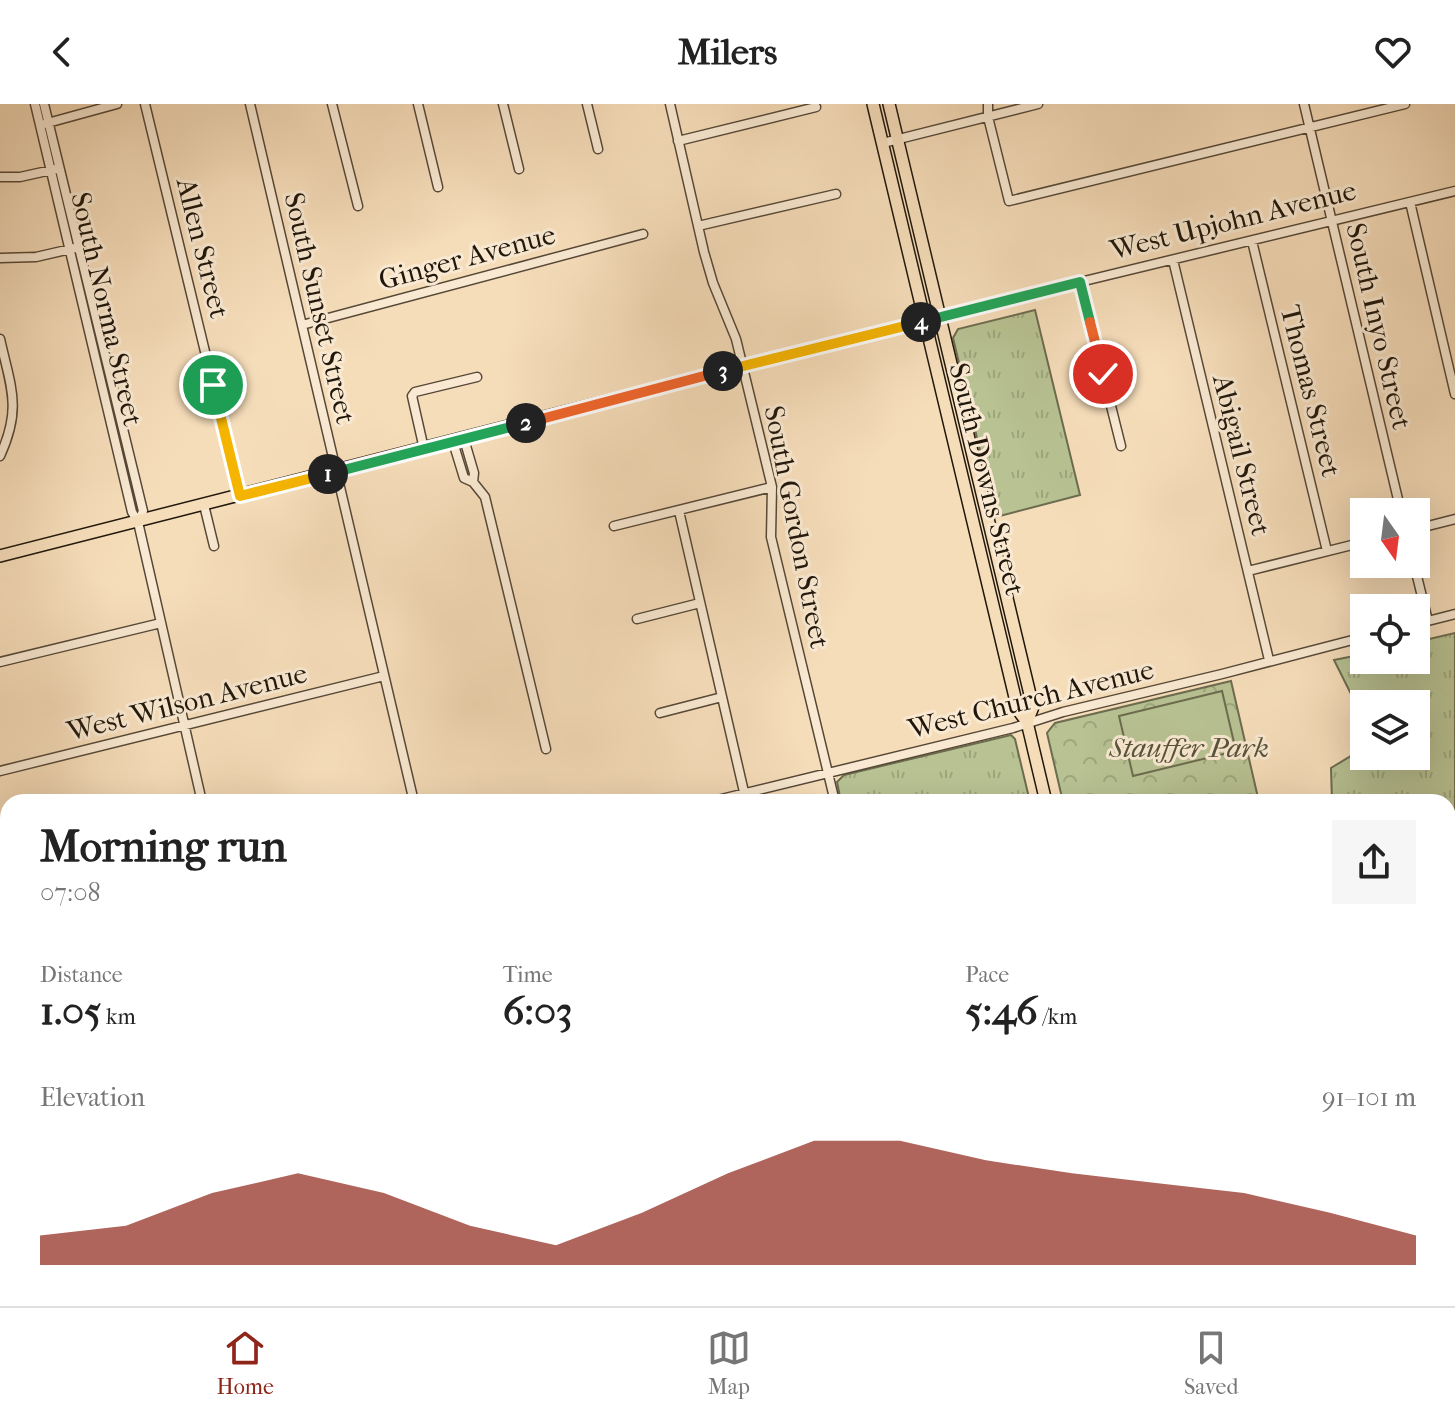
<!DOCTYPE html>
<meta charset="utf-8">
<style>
body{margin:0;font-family:"IM FELL French Canon",serif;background:#f6f6f6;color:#222;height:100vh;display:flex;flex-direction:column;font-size:30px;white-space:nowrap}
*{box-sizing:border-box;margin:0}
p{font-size:26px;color:#767676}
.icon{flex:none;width:44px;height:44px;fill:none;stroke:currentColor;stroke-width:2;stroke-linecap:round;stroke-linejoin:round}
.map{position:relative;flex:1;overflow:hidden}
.sheet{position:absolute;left:0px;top:690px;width:1456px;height:512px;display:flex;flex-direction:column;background:#fff;border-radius:24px 24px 0 0;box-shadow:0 8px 32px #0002}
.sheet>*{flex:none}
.needle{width:52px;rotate:166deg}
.fabs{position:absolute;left:1350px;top:394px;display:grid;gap:16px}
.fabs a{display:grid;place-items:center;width:80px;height:80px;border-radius:0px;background:#fff;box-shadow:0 8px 32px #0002;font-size:40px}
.pin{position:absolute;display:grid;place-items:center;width:68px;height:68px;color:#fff;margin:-34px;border:4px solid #fff;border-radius:50%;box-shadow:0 2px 8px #0007}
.km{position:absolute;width:40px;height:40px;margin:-20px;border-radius:50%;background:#222;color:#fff;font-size:22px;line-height:40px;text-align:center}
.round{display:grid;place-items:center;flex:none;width:84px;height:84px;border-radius:0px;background:#f6f6f6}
.head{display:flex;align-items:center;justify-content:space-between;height:136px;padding:0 40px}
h1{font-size:44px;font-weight:800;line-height:60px}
.figures{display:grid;grid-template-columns:repeat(3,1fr);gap:12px;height:136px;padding:8px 40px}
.figures div{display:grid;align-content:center}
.figures b{font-size:40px;font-weight:800}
.figures small{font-size:22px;font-weight:400}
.figures p{font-size:22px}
.chart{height:224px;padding:16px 40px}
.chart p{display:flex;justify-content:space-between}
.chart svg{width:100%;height:144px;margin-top:8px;fill:#8f2418;opacity:.7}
header{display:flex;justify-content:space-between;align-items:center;height:104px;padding:0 40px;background:#fff;font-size:36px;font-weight:800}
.tab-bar{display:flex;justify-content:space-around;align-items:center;height:112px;border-top:2px solid #e0e0e0;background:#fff;font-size:22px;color:#767676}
.tab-bar a{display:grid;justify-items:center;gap:4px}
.tab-bar .on{color:#8f2418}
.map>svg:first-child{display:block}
.grass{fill:url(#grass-tufts);stroke:#6c6c4f;stroke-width:2}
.forest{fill:url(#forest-crowns);stroke:#6c6c4f;stroke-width:2}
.pitch{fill:#b8c293;stroke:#6c6c4f;stroke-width:2}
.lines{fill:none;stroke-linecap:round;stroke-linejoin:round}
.minor-casing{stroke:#564837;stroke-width:11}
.major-casing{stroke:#20170b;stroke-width:14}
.minor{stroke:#f9e9d2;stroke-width:8}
.major{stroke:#f6ddba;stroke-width:11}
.split-1-casing{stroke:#fff;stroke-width:16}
.split-2-casing{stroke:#fff;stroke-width:16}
.split-3-casing{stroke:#fff;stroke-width:16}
.split-4-casing{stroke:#fff;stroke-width:16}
.split-5-casing{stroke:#fff;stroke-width:16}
.split-6-casing{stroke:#fff;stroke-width:16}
.split-1{stroke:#f5b400;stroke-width:10}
.split-2{stroke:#22a559;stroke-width:10}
.split-3{stroke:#f0652b;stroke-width:10}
.split-4{stroke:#f5b400;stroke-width:10}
.split-5{stroke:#22a559;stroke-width:10}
.split-6{stroke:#f0652b;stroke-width:10}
.labels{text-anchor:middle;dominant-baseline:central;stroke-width:6;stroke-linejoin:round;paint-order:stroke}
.street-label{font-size:28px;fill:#20170b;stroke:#f9e9d2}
.park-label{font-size:28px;font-style:italic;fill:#55533b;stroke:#f9e9d2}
</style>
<header><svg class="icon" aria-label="back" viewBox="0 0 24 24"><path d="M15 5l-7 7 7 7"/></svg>Milers<svg class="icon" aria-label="heart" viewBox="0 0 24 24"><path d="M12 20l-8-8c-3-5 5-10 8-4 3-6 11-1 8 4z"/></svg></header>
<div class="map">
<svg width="1455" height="1202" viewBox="0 0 1455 1202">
<defs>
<pattern id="grass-tufts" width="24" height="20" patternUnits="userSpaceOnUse" patternTransform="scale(2)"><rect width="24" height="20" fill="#b8c293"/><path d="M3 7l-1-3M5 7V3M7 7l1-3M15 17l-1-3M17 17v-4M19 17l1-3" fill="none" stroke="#9ea67d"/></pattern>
<pattern id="forest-crowns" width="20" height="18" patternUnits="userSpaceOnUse" patternTransform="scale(2)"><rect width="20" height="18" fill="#b8c293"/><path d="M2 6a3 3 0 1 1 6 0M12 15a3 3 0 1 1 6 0" fill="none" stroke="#9ea67d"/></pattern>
</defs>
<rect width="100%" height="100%" fill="#f6ddba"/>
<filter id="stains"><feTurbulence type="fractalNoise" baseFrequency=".0025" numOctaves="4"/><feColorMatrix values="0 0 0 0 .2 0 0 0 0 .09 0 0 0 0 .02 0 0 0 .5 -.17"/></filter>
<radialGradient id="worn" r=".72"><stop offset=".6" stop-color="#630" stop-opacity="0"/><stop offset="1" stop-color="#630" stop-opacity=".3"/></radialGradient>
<path class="grass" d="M1035 206 1080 391 996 413 953 234 958 225Z
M1455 529V919L1448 921V698H1332L1331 664 1364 644V652H1416V600H1364V616L1334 556 1364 550V556H1416V538Z
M1011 631 1015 635 1030 698H841L837 678 844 671Z"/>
<path class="forest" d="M1231 577 1259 698H1063L1047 629 1055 619Z"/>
<path class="pitch" d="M1222 587 1236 647 1133 672 1119 612Z
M8 1010V1091L0 1093V1012Z"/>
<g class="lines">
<g class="minor-casing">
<path id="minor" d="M35 0 132 408 138 418 202 698
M44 0 143 407 139 417
M145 0 240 392
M250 0 414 698
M332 0 358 102
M418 0 438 83
M503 0 519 65
M587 0 598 45
M670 0 704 148 713 179 736 235 772 383 771 433 835 698
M988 0V13L1009 97 1405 0
M1304 0 1401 408
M44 20 117 0
M678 37 816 3
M883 39 1038 0
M0 73H20L56 65
M1410 98 1455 290
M698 122 836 90
M1252 137 1327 447
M0 154 36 153 75 144
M1173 156 1269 556
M1080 178 1121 342
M940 215 1080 178 1455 87
M302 221 643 130
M0 235C11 284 22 304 0 352
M464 335 474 369 473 378
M453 338 464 374 473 378 485 393 546 645
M424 345 412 292 415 288 477 273
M204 401 214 442
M679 407 744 688
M614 422 772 383
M1416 425 1455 415
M1414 460 1428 517
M1248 467 1364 438
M637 515 700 499
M1416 520 1455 510
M0 558 161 519
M660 609 722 593
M0 667 384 572
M709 698 1013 624 1063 608 1222 570 1364 533
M0 733 8 767
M0 877 8 875
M1448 941 1455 940
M1448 1151 1455 1149
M313 1194 315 1202
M325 1194 327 1202
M1378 1194 1380 1202"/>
</g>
<g class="major-casing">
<path id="major" d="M873 0 1018 606 1027 618 1046 698
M889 0 1033 603 1027 618
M0 452 858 233 940 215
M1158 1194 1160 1202
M1172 1194 1174 1202
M423 1202 452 1194"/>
</g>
<use href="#minor" class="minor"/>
<use href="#major" class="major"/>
</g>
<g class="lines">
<g class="split-1-casing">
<path id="split-1" d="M213 281 240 392 328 370"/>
</g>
<g class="split-2-casing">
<path id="split-2" d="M328 370 526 319"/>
</g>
<g class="split-3-casing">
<path id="split-3" d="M526 319 723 267"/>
</g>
<g class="split-4-casing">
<path id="split-4" d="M723 267 921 218"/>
</g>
<g class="split-5-casing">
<path id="split-5" d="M921 218 1080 178 1090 218"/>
</g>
<g class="split-6-casing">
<path id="split-6" d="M1090 218 1103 270"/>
</g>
<use href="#split-1" class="split-1"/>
<use href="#split-2" class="split-2"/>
<use href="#split-3" class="split-3"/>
<use href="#split-4" class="split-4"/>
<use href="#split-5" class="split-5"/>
<use href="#split-6" class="split-6"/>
</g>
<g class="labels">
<g class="street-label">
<text transform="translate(1233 116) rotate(-14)">West Upjohn Avenue</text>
<text transform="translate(203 144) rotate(76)">Allen Street</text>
<text transform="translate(467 153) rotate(-15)">Ginger Avenue</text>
<text transform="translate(320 204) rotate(77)">South Sunset Street</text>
<text transform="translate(107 205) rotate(77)">South Norma Street</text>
<text transform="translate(1379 222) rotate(77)">South Inyo Street</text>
<text transform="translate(1311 287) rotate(76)">Thomas Street</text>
<text transform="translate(1242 351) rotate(76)">Abigail Street</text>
<text transform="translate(987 375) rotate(76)">South Downs Street</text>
<text transform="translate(797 423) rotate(79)">South Gordon Street</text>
<text transform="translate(1031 595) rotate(-14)">West Church Avenue</text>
<text transform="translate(187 598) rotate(-14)">West Wilson Avenue</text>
</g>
<g class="park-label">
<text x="1189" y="643">Stauffer Park</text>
</g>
</g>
<rect width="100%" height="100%" filter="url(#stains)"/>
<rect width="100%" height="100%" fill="url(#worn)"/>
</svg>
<div class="fabs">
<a><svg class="needle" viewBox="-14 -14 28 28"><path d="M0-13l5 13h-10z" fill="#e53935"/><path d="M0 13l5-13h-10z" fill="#767676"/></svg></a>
<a><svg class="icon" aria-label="locate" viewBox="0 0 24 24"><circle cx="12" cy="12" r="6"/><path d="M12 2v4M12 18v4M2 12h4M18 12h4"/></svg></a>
<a><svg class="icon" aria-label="layers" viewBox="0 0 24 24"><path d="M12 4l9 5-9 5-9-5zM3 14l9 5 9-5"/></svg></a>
</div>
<div class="pin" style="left:213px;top:281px;background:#1e9e55"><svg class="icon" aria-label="arrive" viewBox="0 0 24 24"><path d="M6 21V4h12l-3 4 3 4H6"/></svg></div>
<div class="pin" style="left:1103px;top:270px;background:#d93025"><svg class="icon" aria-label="check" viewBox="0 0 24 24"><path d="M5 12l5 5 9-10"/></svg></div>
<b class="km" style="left:328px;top:370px">1</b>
<b class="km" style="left:526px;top:319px">2</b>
<b class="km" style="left:723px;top:267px">3</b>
<b class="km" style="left:921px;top:218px">4</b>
<section class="sheet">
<div class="head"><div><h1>Morning run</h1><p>07:08</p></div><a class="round"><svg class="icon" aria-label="share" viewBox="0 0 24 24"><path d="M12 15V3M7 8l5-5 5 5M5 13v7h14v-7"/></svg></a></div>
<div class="figures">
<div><p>Distance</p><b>1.05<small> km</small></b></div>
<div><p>Time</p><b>6:03</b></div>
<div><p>Pace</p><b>5:46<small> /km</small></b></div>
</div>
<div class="chart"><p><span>Elevation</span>91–101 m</p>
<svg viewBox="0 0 160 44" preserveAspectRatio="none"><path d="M0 44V35L10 32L20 22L30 16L40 22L50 32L60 38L70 28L80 16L90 6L100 6L110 12L120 16L130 19L140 22L150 28L160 35V44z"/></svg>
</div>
</section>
</div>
<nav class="tab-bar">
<a class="on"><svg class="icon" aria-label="home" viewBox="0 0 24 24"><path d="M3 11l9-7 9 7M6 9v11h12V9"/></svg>Home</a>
<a><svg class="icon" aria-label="map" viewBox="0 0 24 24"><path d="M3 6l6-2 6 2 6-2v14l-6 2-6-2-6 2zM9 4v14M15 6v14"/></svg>Map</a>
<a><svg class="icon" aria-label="saved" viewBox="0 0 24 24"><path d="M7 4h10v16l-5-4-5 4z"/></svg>Saved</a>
</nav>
